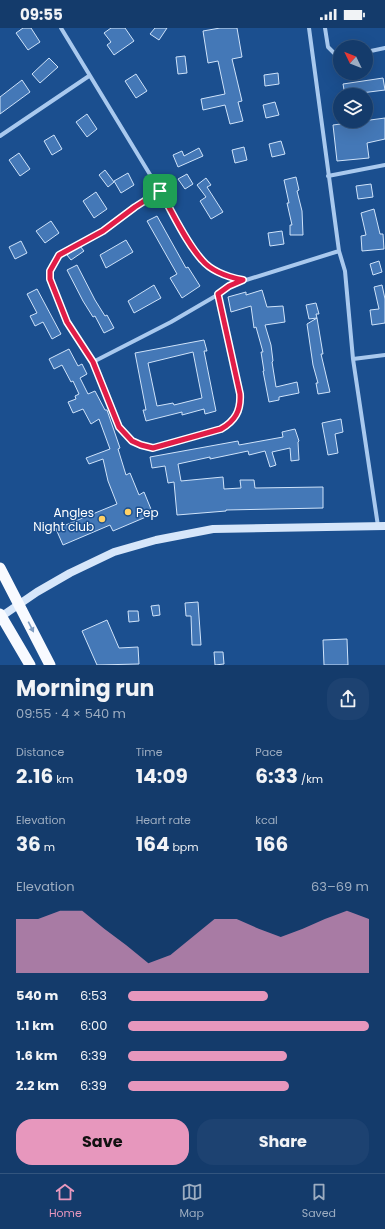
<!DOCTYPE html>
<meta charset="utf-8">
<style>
body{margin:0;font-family:Poppins,sans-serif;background:#1d4271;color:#f1f3f6;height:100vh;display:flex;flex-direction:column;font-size:15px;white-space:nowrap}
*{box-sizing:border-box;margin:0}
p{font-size:13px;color:#9dadc1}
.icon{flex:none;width:22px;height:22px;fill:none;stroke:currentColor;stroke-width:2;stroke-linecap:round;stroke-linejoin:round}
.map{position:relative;height:637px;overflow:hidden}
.drawer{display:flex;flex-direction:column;background:#143b6b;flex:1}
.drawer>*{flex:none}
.needle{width:26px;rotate:313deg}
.controls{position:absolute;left:333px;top:12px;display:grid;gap:8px}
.controls a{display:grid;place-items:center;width:40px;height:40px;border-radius:50%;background:#143b6b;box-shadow:0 4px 16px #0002,0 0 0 1px #33557e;font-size:20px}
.pin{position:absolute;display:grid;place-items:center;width:34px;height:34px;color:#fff;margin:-17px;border-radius:8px;box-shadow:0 2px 6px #0006}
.round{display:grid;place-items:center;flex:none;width:42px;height:42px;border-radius:16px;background:#1d4271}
.headline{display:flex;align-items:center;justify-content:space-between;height:68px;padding:0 16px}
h1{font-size:22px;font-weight:700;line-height:30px}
.stats{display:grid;grid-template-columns:repeat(3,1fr);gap:6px;height:68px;padding:4px 16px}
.stats div{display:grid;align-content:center}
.stats b{font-size:20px;font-weight:700}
.stats small{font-size:11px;font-weight:400}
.stats p{font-size:11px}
.chart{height:112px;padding:8px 16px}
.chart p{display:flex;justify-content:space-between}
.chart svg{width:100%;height:72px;margin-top:4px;fill:#e797bd;opacity:.7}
.button{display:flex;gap:8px;margin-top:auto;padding:8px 16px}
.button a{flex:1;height:46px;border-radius:16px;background:#e797bd;color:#111;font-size:16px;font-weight:700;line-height:46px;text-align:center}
.button a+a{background:#1d4271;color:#f1f3f6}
ul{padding:0 16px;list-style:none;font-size:13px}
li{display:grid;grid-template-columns:64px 48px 1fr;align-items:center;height:30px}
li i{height:10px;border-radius:5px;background:#e797bd}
.status{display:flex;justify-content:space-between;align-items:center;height:28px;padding:0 20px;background:#143b6b;direction:ltr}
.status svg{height:11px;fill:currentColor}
.tab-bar{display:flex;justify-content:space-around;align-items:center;height:56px;border-top:1px solid #33557e;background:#143b6b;font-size:11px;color:#9dadc1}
.tab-bar a{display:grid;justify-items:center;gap:2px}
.tab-bar .selected{color:#e797bd}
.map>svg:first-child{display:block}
.building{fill:#4478b7;stroke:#cfe3fa;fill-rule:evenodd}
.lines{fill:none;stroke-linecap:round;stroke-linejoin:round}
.minor{stroke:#a9c9ee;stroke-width:4}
.secondary{stroke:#d6e6fa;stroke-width:8}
.trunk{stroke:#f8faff;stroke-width:11}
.oneway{fill:#7e9cc1}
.route-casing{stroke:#fff;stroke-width:8}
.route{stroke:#e11d48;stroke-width:5}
.poi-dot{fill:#ffd166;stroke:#1b4f8f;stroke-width:1.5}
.labels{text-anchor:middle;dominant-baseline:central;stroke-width:3;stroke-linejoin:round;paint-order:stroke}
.poi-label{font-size:12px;fill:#fff;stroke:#1b4f8f;text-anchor:end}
</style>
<div class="status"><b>09:55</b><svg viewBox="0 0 49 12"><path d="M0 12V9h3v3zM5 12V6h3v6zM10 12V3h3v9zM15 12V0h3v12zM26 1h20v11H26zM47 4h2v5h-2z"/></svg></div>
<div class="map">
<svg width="385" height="637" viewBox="0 0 385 637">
<rect width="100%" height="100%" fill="#1b4f8f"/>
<path class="building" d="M23 0H31L40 14 28 22 16 5Z
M111 0H125L134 13 114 27 107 17 111 14 104 5Z
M155 0H167L159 12 150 6Z
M220 0H237L242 29 232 31 242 73 238 74 243 93 230 96 225 77 203 82 201 71 225 66 218 33 208 35 203 3Z
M185 28 187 45 178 46 176 29Z
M49 30 58 39 40 55 32 46Z
M278 45 279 56 265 58 264 47Z
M136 46 147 63 136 70 125 53Z
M383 50 385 62 345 67 343 56Z
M22 52 30 64 0 86V69Z
M275 74 279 87 266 90 263 77Z
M87 86 97 101 87 109 76 94Z
M385 90V111L367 115 369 130 337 133 333 97Z
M54 107 62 121 52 127 44 113Z
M281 113 285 126 272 129 269 116Z
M244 119 247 132 235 135 232 122Z
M199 120 203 128 178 139 173 127 182 123 184 128Z
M19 125 30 141 20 148 9 132Z
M105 142 114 154 108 159 99 147Z
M128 145 134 157 121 165 114 153Z
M187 146 193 156 185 161 178 151Z
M296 149 299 162 297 163 302 183 303 207H290V197H292L287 175H289L284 152Z
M206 150 211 157 207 159 223 184 211 191 200 173 206 169 197 157Z
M371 156 373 169 358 171 356 158Z
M96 164 107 181 94 190 83 173Z
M374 181 380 206H383L384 221 362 223 361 208 366 207 361 185Z
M157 188 186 240 188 239 200 258 182 270 170 250 177 246 147 193Z
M51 193 59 205 45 215 36 203Z
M282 203 284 216 270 218 268 205Z
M126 212 133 224 106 240 100 227Z
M21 213 27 225 15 231 9 219Z
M80 218 84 223 71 232 67 227Z
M379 233 382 244 373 247 370 236Z
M77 237 95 272 105 288 107 287 114 300 104 305 95 288 93 289 83 273 67 242Z
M154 257 161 270 134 285 128 273Z
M382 257 385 271V295L372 297 370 282 379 281 374 259Z
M37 261 61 306 52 311 43 294 35 298 30 288 37 285 27 266Z
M262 262 267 279 283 278 285 294 265 297 271 317 273 333 272 334 276 359 297 354 299 365 279 369V372L269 374 263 343H264L261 324H263L256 299 254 300 251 278 231 284 228 269 246 264V267Z
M316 275 319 286H316L317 290 309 291 306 277Z
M317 290 323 326H321L330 364 318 366 316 355H318L313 337 307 296Z
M204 312 207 323H204L216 383 205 386 204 381 182 387V384L146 393 143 382H146L135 325ZM193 324 202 370 174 377 173 375 157 378 148 335Z
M69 321 78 338 82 336 87 346 80 350 88 366 95 363 105 382H107L120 420 118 421 126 447 130 445 139 467 144 464 153 486 113 503 110 497 63 517 56 501 117 476 108 453 103 431 89 436 86 430 110 421 99 391 91 396 83 381 73 385 68 374 76 371 75 368 79 366 73 353 71 354 62 337 54 341 49 331Z
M341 391 343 404 335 406 338 425 328 427 322 395Z
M295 401 299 413 298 414 299 432 291 433 290 420 272 424 276 437 270 439 265 423 249 427 248 423 210 431V429L178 436 181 453 223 449 224 461 241 460 240 452H254L255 460 323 459V480L226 482V483L177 487 174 454 168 455 165 438 152 440 150 429 238 413 239 417 283 409 282 404Z
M198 574 201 617H192L191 588H186L185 575Z
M159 577 160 587 153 588 151 578Z
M128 583H138L139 593 129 594Z
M107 592 119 620 138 619 139 636 97 637 82 603Z
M347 611 348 637H324L323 612Z
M214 624H223L224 636 215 637Z"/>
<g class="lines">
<path class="minor" d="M61 0 160 163 183 204 202 232 213 241 227 248 243 253 339 223
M309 0 339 223 345 243 353 331 378 498
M325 0 328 19 336 27 340 26
M366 24 385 20
M0 108 89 48
M328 148 385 137
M160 163C140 175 123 190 103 203 87 213 61 219 51 238 44 253 68 296 77 310 82 318 89 326 93 335 104 358 111 397 132 413 137 416 145 419 151 420 160 421 225 401 231 394 239 386 240 377 240 366L219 266 229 258 243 253
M353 331 385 327
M93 334 171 294 219 266"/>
<path class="secondary" d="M2 588 37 564 70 545 114 524 156 512 213 501 385 498"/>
<path class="trunk" d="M0 540 50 637
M0 586 30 637"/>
</g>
<defs><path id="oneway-solid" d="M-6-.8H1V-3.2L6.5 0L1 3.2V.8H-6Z"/></defs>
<use class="oneway" href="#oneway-solid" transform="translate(31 599) rotate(63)"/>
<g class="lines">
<g class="route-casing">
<path id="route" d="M160 163C173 185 185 213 202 232 212 244 228 249 243 252L229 258 218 266 240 366C241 383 235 393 221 401L153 420 141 417 132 413 119 399 93 334 67 294 50 251V243L59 227 103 203 135 179Z"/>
</g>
<use href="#route" class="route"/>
</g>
<g class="poi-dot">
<circle cx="128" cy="484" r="4"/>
<circle cx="102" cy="491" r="4"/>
</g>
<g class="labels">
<g class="poi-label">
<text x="94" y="484">Angles<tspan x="94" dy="14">Night club</tspan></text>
<text x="136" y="484" text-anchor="start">Pep</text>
</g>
</g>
</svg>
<div class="controls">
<a><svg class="needle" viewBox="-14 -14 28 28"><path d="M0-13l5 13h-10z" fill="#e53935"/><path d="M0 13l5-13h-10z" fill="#9dadc1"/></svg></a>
<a><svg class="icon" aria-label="layers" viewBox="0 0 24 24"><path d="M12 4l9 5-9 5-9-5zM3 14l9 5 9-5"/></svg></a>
</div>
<div class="pin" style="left:160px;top:163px;background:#1e9e55"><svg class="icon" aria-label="arrive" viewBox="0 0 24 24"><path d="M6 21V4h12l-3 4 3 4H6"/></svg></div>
</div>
<section class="drawer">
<div class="headline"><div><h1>Morning run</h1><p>09:55 · 4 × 540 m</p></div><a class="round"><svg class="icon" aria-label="share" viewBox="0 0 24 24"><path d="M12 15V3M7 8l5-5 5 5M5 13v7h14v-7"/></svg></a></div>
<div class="stats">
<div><p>Distance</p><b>2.16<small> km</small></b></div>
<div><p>Time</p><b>14:09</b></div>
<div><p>Pace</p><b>6:33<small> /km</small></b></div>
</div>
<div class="stats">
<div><p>Elevation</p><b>36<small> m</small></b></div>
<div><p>Heart rate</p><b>164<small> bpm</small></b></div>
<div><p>kcal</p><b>166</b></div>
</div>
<div class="chart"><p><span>Elevation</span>63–69 m</p>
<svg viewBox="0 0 160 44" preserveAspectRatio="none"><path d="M0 44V11L10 11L20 6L30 6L40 17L50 27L60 38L70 33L80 22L90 11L100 11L110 17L120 22L130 17L140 11L150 6L160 11V44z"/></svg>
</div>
<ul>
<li><b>540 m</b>6:53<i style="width:58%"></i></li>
<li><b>1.1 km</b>6:00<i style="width:100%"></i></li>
<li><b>1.6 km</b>6:39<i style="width:66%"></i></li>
<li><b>2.2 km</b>6:39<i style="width:67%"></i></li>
</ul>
<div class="button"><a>Save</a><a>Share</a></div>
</section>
<nav class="tab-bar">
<a class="selected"><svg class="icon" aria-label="home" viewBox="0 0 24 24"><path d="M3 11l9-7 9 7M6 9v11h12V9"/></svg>Home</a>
<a><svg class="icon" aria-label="map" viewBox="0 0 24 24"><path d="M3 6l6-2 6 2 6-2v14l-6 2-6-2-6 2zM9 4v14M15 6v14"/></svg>Map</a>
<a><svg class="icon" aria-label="saved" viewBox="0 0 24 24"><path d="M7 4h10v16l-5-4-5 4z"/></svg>Saved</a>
</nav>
